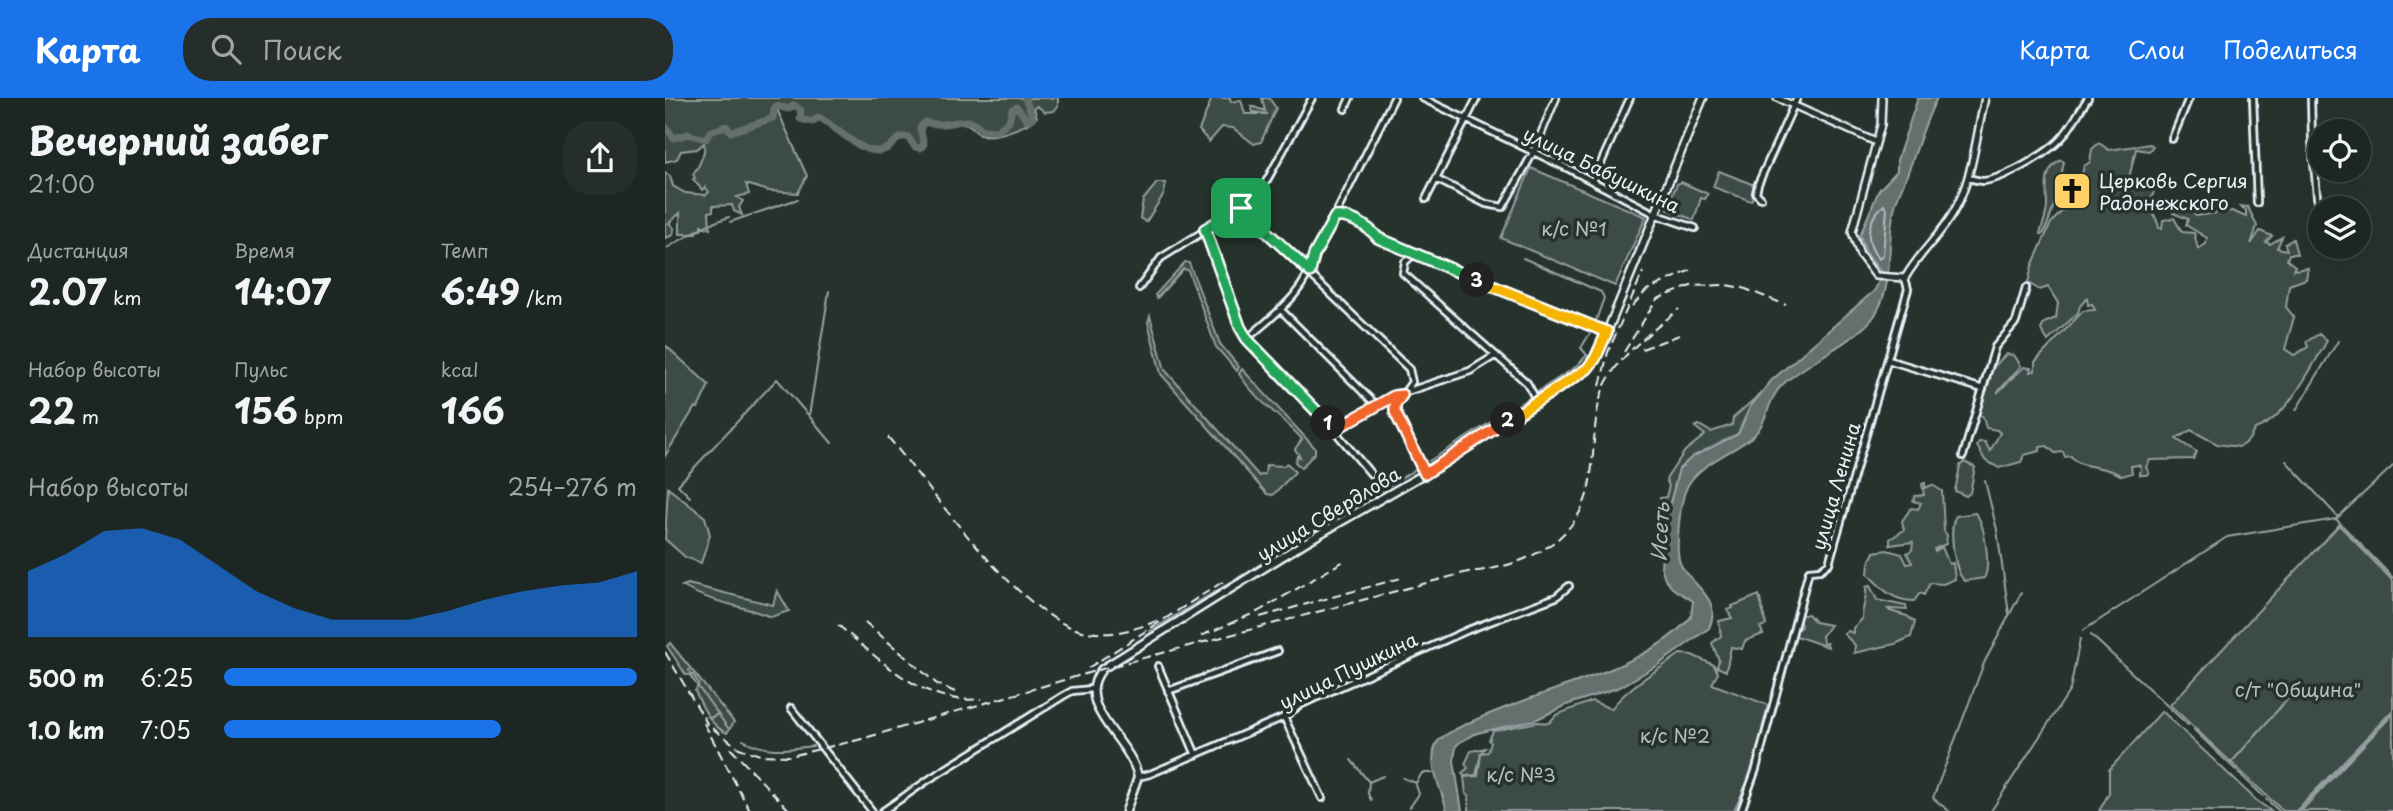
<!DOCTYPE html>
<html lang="ru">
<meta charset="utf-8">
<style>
body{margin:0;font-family:"Playpen Sans",sans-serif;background:#252e2a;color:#f1f3f6;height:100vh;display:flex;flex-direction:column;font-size:26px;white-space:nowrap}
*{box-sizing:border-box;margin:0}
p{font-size:23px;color:#a0a5a5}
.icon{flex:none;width:38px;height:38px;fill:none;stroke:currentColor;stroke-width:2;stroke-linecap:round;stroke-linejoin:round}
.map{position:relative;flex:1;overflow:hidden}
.details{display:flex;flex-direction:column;background:#1c2622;width:665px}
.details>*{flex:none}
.fabs{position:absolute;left:1643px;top:21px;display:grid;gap:14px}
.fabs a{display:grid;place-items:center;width:63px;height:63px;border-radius:50%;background:#1c2622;box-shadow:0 7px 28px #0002,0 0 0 2px #3a4340;font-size:35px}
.pin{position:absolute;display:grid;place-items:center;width:60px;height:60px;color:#fff;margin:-30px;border-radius:14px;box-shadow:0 4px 10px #0006}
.km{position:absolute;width:35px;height:35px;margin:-18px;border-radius:50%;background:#222;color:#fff;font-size:19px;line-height:35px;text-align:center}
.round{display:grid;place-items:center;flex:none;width:74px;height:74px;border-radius:28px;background:#252e2a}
.head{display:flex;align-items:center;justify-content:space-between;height:119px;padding:0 28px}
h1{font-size:38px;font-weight:700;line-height:52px}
.metrics{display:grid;grid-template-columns:repeat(3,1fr);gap:10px;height:119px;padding:7px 28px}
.metrics div{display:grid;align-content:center}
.metrics b{font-size:35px;font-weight:700}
.metrics small{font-size:19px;font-weight:400}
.metrics p{font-size:19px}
.chart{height:196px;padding:14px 28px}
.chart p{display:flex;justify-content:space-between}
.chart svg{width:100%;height:126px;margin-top:7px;fill:#1a73e8;opacity:.7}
ul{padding:0 28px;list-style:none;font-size:23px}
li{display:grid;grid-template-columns:112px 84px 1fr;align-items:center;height:52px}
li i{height:18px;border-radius:9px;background:#1a73e8}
header{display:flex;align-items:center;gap:42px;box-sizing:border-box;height:98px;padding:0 35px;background:#1a73e8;color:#fff}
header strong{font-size:33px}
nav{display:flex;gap:38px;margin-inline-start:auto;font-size:24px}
.search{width:490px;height:63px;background:#252e2a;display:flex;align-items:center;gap:18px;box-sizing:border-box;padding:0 24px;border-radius:28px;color:#a0a5a5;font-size:26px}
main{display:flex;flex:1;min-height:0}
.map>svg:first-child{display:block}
.green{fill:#3e4b47;stroke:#939ea0;stroke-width:2}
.water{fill:#636f6d;stroke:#98a3a5;stroke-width:2}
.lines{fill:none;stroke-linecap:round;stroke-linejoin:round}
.shore{stroke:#b3bdc0;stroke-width:2}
.stream{stroke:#98a3a5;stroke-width:2}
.river{stroke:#636f6d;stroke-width:7}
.minor-casing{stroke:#e8f1f8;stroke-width:10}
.tertiary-casing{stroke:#e8f1f8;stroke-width:10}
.secondary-casing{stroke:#e8f1f8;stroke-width:11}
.minor{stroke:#26332d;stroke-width:4.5}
.tertiary{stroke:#26332d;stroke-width:5}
.secondary{stroke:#26332d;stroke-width:6}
.rail{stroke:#e8f1f8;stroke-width:2;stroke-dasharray:10 5;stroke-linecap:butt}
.split-1-casing{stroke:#fff;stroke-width:14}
.split-2-casing{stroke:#fff;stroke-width:14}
.split-3-casing{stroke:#fff;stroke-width:14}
.split-4-casing{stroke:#fff;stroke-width:14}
.split-1{stroke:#22a559;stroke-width:9}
.split-2{stroke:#f0652b;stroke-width:9}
.split-3{stroke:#f5b400;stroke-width:9}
.split-4{stroke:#22a559;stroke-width:9}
.labels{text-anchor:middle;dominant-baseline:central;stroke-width:7;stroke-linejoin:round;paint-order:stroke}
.street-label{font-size:19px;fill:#e8f1f8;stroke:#26332d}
.poi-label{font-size:19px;fill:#e8f1f8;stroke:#26332d;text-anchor:start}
.park-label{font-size:19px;fill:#b5bfc3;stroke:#26332d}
.water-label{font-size:21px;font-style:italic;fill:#b3bdc0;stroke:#26332d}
</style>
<header>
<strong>Карта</strong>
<div class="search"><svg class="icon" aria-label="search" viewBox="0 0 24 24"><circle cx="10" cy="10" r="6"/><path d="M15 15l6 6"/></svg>Поиск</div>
<nav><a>Карта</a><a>Слои</a><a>Поделиться</a></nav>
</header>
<main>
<section class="details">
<div class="head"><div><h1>Вечерний забег</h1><p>21:00</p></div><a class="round"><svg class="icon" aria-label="share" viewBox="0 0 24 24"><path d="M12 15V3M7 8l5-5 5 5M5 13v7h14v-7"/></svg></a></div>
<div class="metrics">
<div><p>Дистанция</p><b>2.07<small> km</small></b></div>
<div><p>Время</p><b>14:07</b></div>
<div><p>Темп</p><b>6:49<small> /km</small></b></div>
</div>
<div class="metrics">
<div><p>Набор высоты</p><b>22<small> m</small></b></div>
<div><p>Пульс</p><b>156<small> bpm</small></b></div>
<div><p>kcal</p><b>166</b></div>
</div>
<div class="chart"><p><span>Набор высоты</span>254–276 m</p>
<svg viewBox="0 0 160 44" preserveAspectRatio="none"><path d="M0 44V21L10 15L20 7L30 6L40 10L50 19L60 28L70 34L80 38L90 38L100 38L110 35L120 31L130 28L140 26L150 25L160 21V44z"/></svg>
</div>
<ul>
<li><b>500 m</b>6:25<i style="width:100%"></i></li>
<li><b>1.0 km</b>7:05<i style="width:67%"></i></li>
</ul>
</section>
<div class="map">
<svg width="1728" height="713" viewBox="0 0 1728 713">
<rect width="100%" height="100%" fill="#26332d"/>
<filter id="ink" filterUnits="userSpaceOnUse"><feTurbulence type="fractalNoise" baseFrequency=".0143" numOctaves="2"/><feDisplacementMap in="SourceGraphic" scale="14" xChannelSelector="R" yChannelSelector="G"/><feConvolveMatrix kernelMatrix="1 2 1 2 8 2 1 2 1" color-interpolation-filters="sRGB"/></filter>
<g filter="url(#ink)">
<path class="green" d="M0 0H393V8L389 13 380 14 372 8 369 10 372 19C363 28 328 42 315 36 310 34 308 28 302 26L260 24 255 30 259 46 256 50 250 49 243 39H236C230 43 225 50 218 52 193 58 173 27 153 19L148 24 135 21 136 12 129 7 124 11 111 9 142 78 133 95 104 93 81 86 84 96 72 99 78 103 74 109 77 117 69 113 67 107 48 108V113L44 114 45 131 36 127V132L31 133V136H15V115L4 125 9 130 8 137 0 140V75L5 78 8 88 20 95 41 97 44 94 40 89 37 92 28 81 30 80 28 76C34 69 41 54 39 45L32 51 16 53 12 61 0 64Z
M547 0H565L566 4 576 2 580 16H603L588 14 586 8 600 13 597 0H604L611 10 596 44 589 46 568 30 557 29 544 44 534 32Z
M1434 45 1444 52 1485 46 1488 48 1484 53 1471 51 1464 80 1477 83 1493 80C1491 87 1486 100 1486 107 1487 115 1493 122 1494 130H1497L1498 122 1509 120 1517 134 1529 135 1533 151 1541 146 1542 140 1521 127 1523 121 1508 115 1513 109 1524 111 1531 118 1567 113 1581 119V112L1574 108 1583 109 1592 128 1586 146 1595 133 1607 138 1601 144 1605 146 1617 139 1612 150 1622 152 1620 146 1628 141 1632 156H1624L1622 162 1630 168 1628 172 1643 170 1641 181 1624 187 1621 209 1629 219 1620 251 1629 257 1643 249 1641 244 1654 236 1662 243C1646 270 1621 322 1590 331L1583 343 1574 349 1552 346 1526 332 1511 341 1532 354 1528 361 1485 362 1481 369 1484 375 1481 377H1475L1476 369 1473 367 1466 368 1467 375 1457 378C1441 366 1415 372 1406 358L1400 359 1398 354 1390 355 1382 348 1375 349V353L1359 357 1356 364 1334 370 1320 362 1312 348 1314 344H1320L1325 353 1335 335 1332 332 1321 330 1318 319 1313 316 1327 271 1341 256 1349 257 1356 268 1332 295 1359 269 1366 270 1365 274 1370 273V264L1418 213 1430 212 1427 206 1423 207 1422 200 1415 208 1413 215 1383 243 1376 232 1379 225 1391 220 1393 205 1383 189 1375 192 1363 185 1367 168 1386 125 1411 98 1419 68 1425 64 1427 51Z
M1396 62 1399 64C1396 81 1386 122 1378 136H1375C1377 127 1382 117 1382 108 1382 90 1377 72 1396 62Z
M866 70 981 119 950 188 836 140Z
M1054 73 1092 88 1086 103 1048 89Z
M1016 84 1043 96 1040 101 1036 100 1029 122 1004 112 1002 109 1012 86Z
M492 85H501L499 96 481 124 475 120 478 102Z
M520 164 524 165 555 246 574 269 572 273 551 249 523 172 518 171 492 200 490 197Z
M485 218 500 272 594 378 600 376 601 367 618 368 622 365 630 374 608 397 602 396 496 276 483 224Z
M0 247 44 287 33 310 30 309 0 358Z
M577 271 650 350V355L636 370 630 364 632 358 635 359 630 351 637 341C613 315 593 305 574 276Z
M1096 295 1085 309 1073 336 1027 359 1014 371 1005 405H996L995 400 1001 399 1004 388 1001 381 1020 353 1040 337 1030 329 1034 327 1046 334 1067 327 1068 320Z
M1299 364 1310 369 1305 395 1301 398 1290 393 1295 368Z
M1260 385V390L1267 387 1277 393 1279 433 1282 437 1281 446 1269 451 1270 453 1277 449 1284 466 1288 465 1290 481 1278 486 1265 485 1259 497 1255 495 1249 503C1228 503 1218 492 1203 476L1204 465 1209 454 1222 452 1237 456 1242 466 1247 465 1242 455 1247 452 1248 444 1225 447V441L1239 432 1237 423 1246 410 1253 411 1256 405 1248 403 1250 398 1259 397 1257 386Z
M3 390 40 419 45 437 36 465 20 459 0 441Z
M1310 415C1320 424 1326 470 1319 480L1300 483C1289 475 1283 429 1291 418Z
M1674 427 1728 483V612L1631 713H1618L1505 607Z
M23 486 108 507 112 492 124 513 106 519C77 507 45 505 17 488Z
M1205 488 1212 502 1241 508 1242 512 1223 511 1225 513 1242 518 1250 524 1246 539 1230 546 1189 555 1190 547 1179 536 1183 533 1188 535V530L1197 521C1197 507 1202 504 1201 489Z
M1094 497 1101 527 1095 529 1098 536 1080 543 1077 551 1066 549 1061 573 1052 569 1054 562 1047 545 1056 538 1054 523 1067 520 1062 512 1068 510 1067 508Z
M1143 516 1150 524 1165 527 1157 538 1158 545H1162L1163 549 1131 538 1130 532 1136 529 1134 518Z
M5 545 69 624 62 635C45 628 37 608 30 593L34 586 28 577H21L2 548Z
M1015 556 1027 557 1049 567 1053 575 1047 586 1103 607 1086 676 1069 713H804V697L801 696 799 679 813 678 816 656 811 677 799 678 797 675 803 670 800 666 806 653 820 650 816 655 823 654 826 645 824 642 828 633 873 624 884 625 891 617 927 603 946 611C964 587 991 574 1015 556Z
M1497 613 1591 702 1606 713H1434L1444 695V672Z
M1728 616V713H1636Z"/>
<path class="water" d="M1253 0H1272C1260 23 1254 45 1245 69 1241 82 1233 95 1230 108 1220 145 1231 183 1210 217 1196 240 1140 265 1117 287 1102 302 1103 324 1089 337 1069 355 1034 365 1022 389 1015 402 1009 455 1016 467 1027 488 1058 500 1044 530L993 567 955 589 904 606 870 622 812 635 795 644 791 648 789 663 797 713H782C777 692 762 668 771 646 781 625 917 584 946 571 973 560 1006 542 1026 519L1028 503 1007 490 1000 481 996 468 1000 425 1014 371 1027 359 1073 336 1085 309 1106 283 1210 192 1217 176 1201 155 1195 137 1214 92 1232 73V62Z"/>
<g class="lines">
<path class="shore" d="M1219 107 1222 111 1218 157 1214 161C1198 144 1202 121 1219 107Z"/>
<path class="stream" d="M65 124 133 101
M0 151 42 127 64 119
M858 160 936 194 939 200 930 225
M164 193 144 318 167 345
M922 257 916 250 927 232
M872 294 912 268 922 257 926 262
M1631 312 1673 243
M764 363 867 298
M1621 363 1673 419
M1320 383 1332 432 1344 516
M25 399 13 387 112 281 144 318
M1671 421 1728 480
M639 439 751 371
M589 470 634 442
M1419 532 1562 439 1671 421 1728 368
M485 533 579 476
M1426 537 1523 627
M24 572 26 579 53 616 45 620
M53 616 63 630
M1529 632 1598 698
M78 642C101 655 123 651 148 648
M686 662 704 684 703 696 706 702
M1565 666 1626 597
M738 680 751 685 757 675H769
M704 684 718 678
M1601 701 1614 713
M745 709 754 696 751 687
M1284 713 1268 700 1319 565 1356 495
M1326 713 1405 592 1415 541
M1633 713 1728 615"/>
<path class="river" d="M0 28 9 40 23 36 41 41 45 34 61 28 66 34 108 20 109 11 111 8 124 11 129 7 136 12 135 21 148 24 153 19C170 26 201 64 223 50 227 47 231 42 236 39H243L250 49 256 50 259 46 255 30 260 24C285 33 302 12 317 32L332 33 344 23 347 11 352 9 362 22 368 20 360 0"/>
<g class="minor-casing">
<path id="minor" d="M757 0 906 72 992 117 1030 130
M1588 0 1592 105
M1646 0 1647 43 1654 120
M680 11 685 0
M1507 41 1524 0
M1303 80C1308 81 1314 83 1319 83 1341 80 1386 54 1399 37 1408 26 1415 12 1423 0
M771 81 821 106 838 109 869 53
M928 83 965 0
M1096 100 1091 95 1093 86 1132 0
M761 101 812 0
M576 110 744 271 747 284 729 309 759 376
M670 119C685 117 704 129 713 140L942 234
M540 131 575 228 582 241 669 332 706 376
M749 156 740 164 738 175 862 285 872 303
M474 190 496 160 576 110 596 93 647 0
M615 211 711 307
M582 241C612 214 639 197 650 157L729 0
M1223 262 1318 291
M669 332 729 298 805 273 831 257
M1298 358 1330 249 1351 224 1361 190
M493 568 531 657
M503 593 613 553
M126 610 207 713
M619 619 657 700
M473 679 485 676 619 619 635 607 803 532 891 499 904 488
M218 713 266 680 398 598 407 593 427 591
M1076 713 1091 671 1144 473 1155 472 1164 465 1243 191 1240 180"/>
</g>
<g class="tertiary-casing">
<path id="tertiary" d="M1112 0 1211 44
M1217 0 1216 27 1187 134 1195 157 1211 178 1240 180C1254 155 1275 138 1288 115 1308 81 1311 38 1320 0
M869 53 891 0"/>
</g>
<g class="secondary-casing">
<path id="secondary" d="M461 713 473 679C466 641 407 609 437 571L639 445 759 376 922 271 935 251 1038 0"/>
</g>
<use href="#minor" class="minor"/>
<use href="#tertiary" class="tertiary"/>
<use href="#secondary" class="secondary"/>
<path class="rail" d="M967 208 982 192 1026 172
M977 251 1017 236
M959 254 992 201 1026 188 1060 187 1078 190 1121 207
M935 288 943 254 978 174
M223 339C268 393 341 499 403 528 434 542 466 534 496 521
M595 519 736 480
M200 524 272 586 290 594
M173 527C215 561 258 608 316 601
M536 538 594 513 679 463
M0 554 43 627 74 650 95 657 125 658 193 642 437 571 803 474C856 470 913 445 924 388 931 355 926 319 940 287 955 256 988 233 1014 211
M423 570 559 483
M39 625 85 713
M65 650 125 713"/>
</g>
</g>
<g class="lines" filter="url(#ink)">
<g class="split-1-casing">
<path id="split-1" d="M576 110 540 131 575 229 582 241 663 325"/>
</g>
<g class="split-2-casing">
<path id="split-2" d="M663 325 669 332 729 298 737 297 730 307V314L760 376 843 322"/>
</g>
<g class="split-3-casing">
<path id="split-3" d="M812 182 942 234 930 261 922 271 843 322"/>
</g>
<g class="split-4-casing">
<path id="split-4" d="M576 110 645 174 649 157 670 119C685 117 704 129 713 140L812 182"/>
</g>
<use href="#split-1" class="split-1"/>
<use href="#split-2" class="split-2"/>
<use href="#split-3" class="split-3"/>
<use href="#split-4" class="split-4"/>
</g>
<defs>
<g id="church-square" transform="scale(2.0125)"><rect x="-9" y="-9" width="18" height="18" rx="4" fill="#ffd166" stroke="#26332d"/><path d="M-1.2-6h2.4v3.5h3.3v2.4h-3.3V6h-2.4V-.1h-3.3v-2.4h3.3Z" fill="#111"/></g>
</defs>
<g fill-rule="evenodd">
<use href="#church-square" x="1407" y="93"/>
</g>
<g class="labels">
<g class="street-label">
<text transform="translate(937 71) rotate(26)">улица Бабушкина</text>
<text transform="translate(1170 388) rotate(-74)">улица Ленина</text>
<text transform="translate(663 415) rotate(-31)">улица Свердлова</text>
<text transform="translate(683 572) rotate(-26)">улица Пушкина</text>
</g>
<g class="poi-label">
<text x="1434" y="82">Церковь Сергия<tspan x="1434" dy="22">Радонежского</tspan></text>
</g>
<g class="park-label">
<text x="909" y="130">к/с №1</text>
<text x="1633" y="591">с/т "Община"</text>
<text x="1010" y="637">к/с №2</text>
<text x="856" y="676">к/с №3</text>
</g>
<g class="water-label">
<text transform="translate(994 434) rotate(-87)">Исеть</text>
</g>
</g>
</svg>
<div class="fabs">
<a><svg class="icon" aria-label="locate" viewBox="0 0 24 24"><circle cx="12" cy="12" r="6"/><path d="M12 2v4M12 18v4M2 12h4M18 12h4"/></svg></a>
<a><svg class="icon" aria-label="layers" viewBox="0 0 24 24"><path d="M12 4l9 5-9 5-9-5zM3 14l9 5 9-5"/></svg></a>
</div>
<div class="pin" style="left:576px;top:110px;background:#1e9e55"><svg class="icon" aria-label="arrive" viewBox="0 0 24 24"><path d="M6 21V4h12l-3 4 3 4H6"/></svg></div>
<b class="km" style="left:663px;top:325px">1</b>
<b class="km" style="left:843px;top:322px">2</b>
<b class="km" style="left:812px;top:182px">3</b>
</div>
</main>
